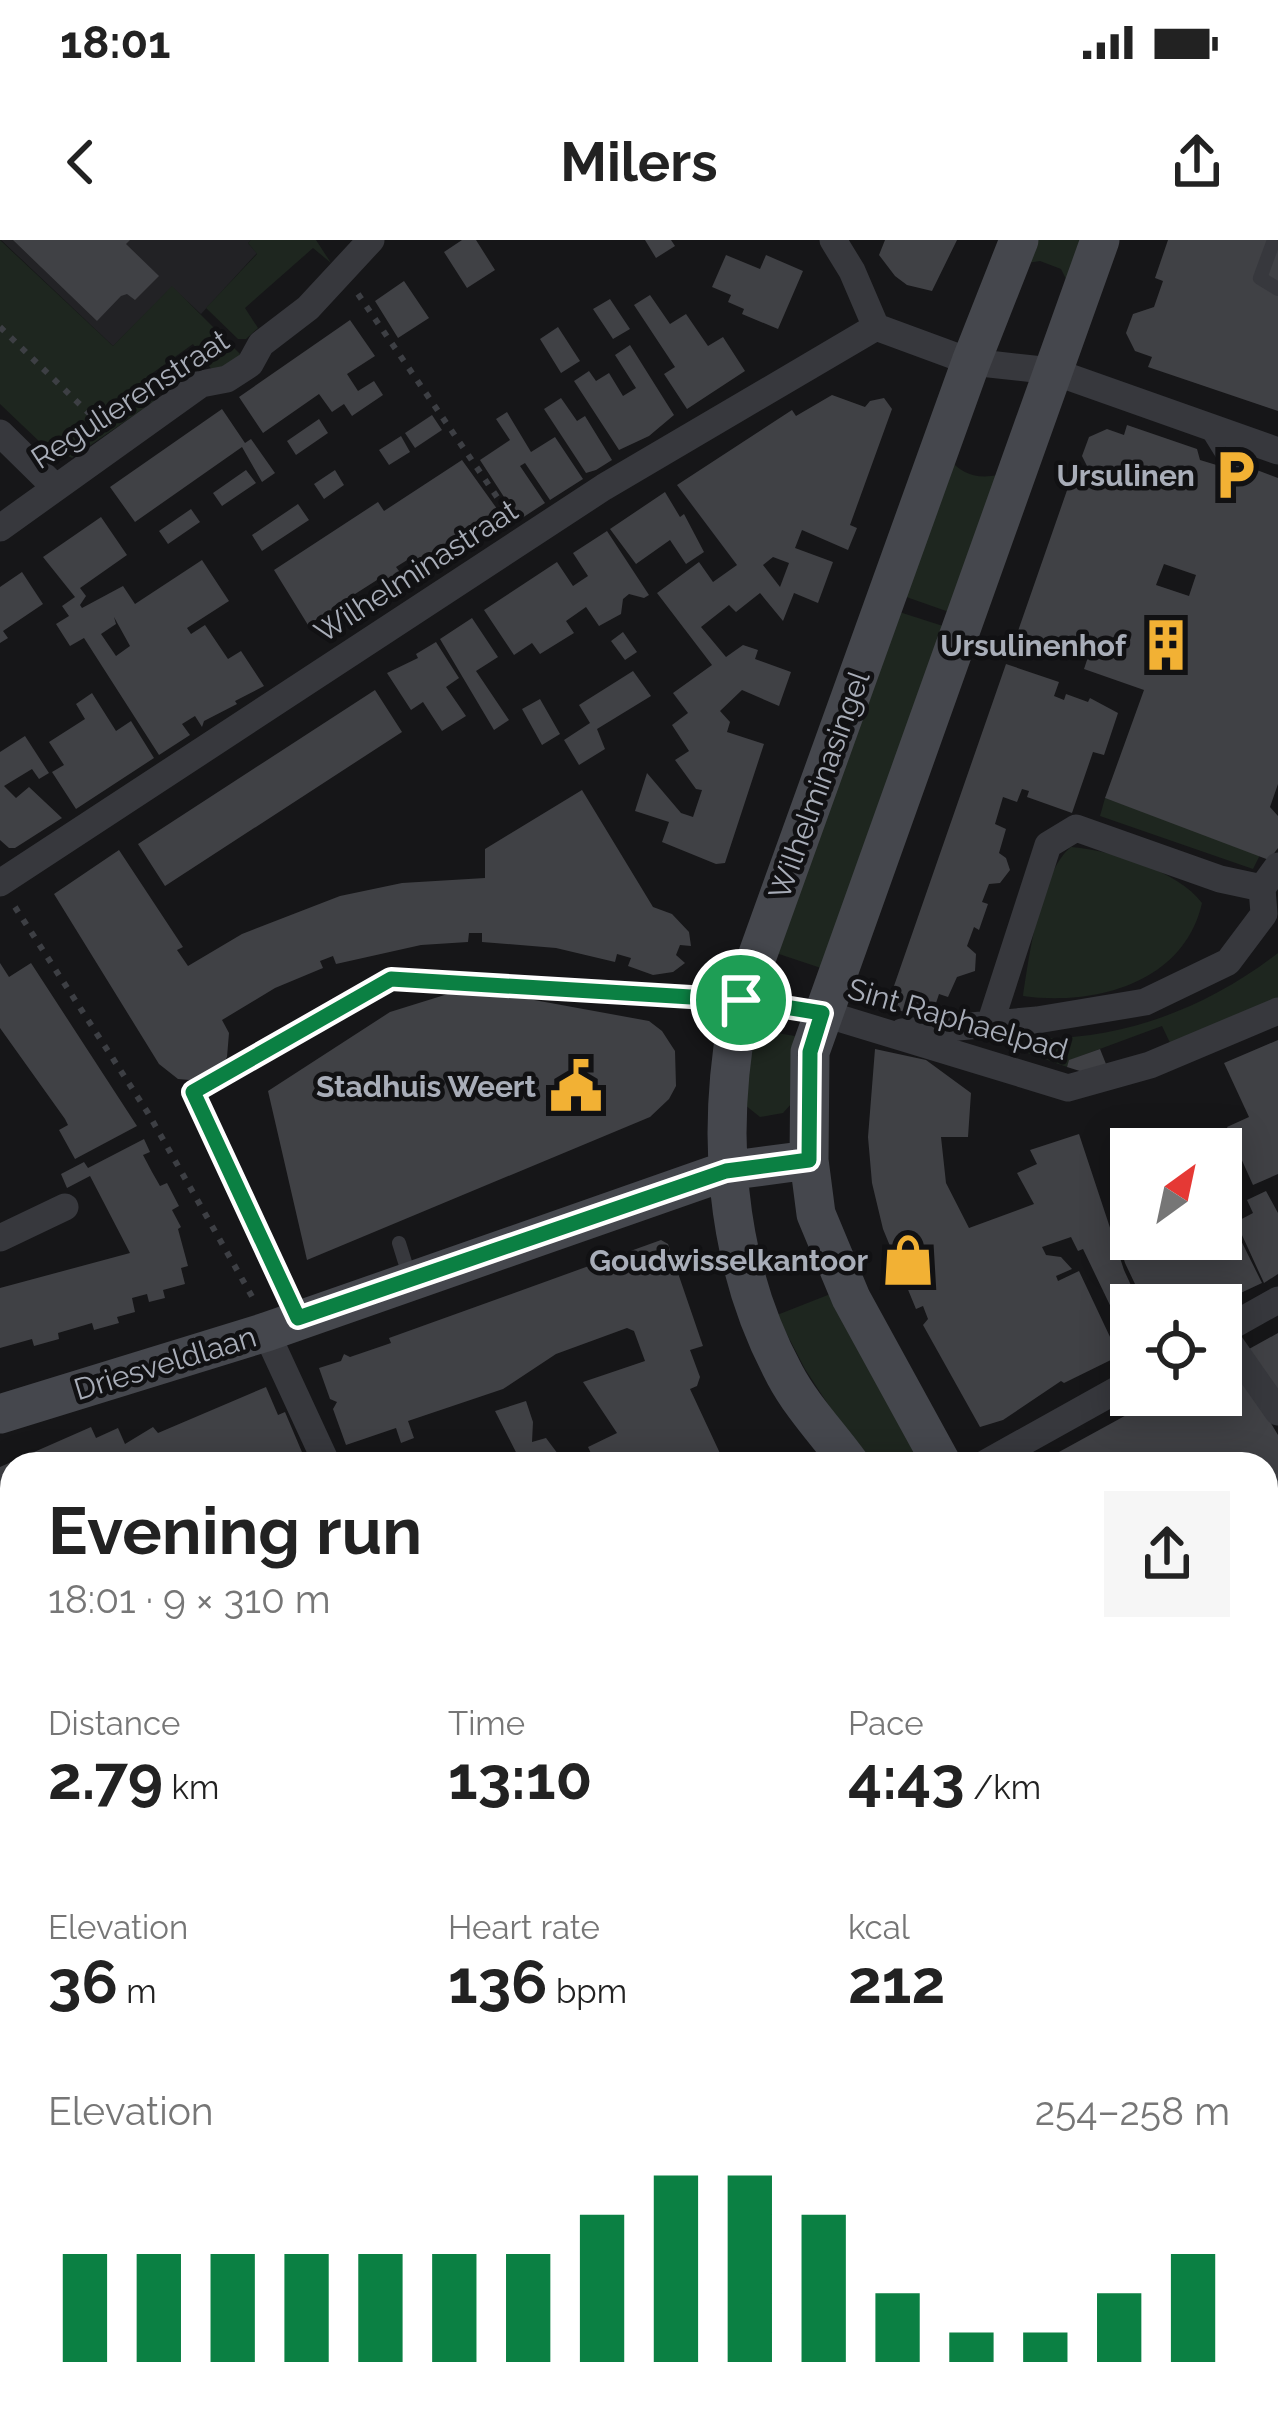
<!DOCTYPE html>
<meta charset="utf-8">
<style>
body{margin:0;font-family:Raleway,sans-serif;background:#f6f6f6;color:#222;height:100vh;display:flex;flex-direction:column;font-size:45px;white-space:nowrap}
*{box-sizing:border-box;margin:0}
p{font-size:39px;color:#767676}
.icon{flex:none;width:66px;height:66px;fill:none;stroke:currentColor;stroke-width:2;stroke-linecap:round;stroke-linejoin:round}
.map{position:relative;flex:1;overflow:hidden}
.sheet{position:absolute;left:0px;top:1212px;width:1278px;height:975px;display:flex;flex-direction:column;background:#fff;border-radius:36px 36px 0 0;box-shadow:0 6px 30px #0003}
.sheet>*{flex:none}
.needle{width:78px;rotate:33deg}
.fabs{position:absolute;left:1110px;top:888px;display:grid;gap:24px}
.fabs a{display:grid;place-items:center;width:132px;height:132px;border-radius:0px;background:#fff;box-shadow:0 6px 30px #0003;font-size:60px}
.pin{position:absolute;display:grid;place-items:center;width:102px;height:102px;color:#fff;margin:-51px;border:6px solid #fff;border-radius:50%;box-shadow:0 3px 12px #0007}
.round{display:grid;place-items:center;flex:none;width:126px;height:126px;border-radius:0px;background:#f6f6f6}
.head{display:flex;align-items:center;justify-content:space-between;height:204px;padding:0 48px}
h1{font-size:66px;font-weight:700;line-height:90px}
.figures{display:grid;grid-template-columns:repeat(3,1fr);gap:18px;height:204px;padding:12px 48px}
.figures div{display:grid;align-content:center}
.figures b{font-size:60px;font-weight:700}
.figures small{font-size:33px;font-weight:400}
.figures p{font-size:33px}
.chart{height:336px;padding:24px 48px}
.chart p{display:flex;justify-content:space-between}
.chart svg{width:100%;height:216px;margin-top:12px;stroke:#0b8043;stroke-width:6}
.status{display:flex;justify-content:space-between;align-items:center;height:84px;padding:0 60px;background:#fff;direction:ltr}
.status svg{height:33px;fill:currentColor}
header{display:flex;justify-content:space-between;align-items:center;height:156px;padding:0 48px;background:#fff;font-size:54px;font-weight:700}
.map>svg:first-child{display:block}
.built{fill:#222225}
.green{fill:#1e261f}
.building{fill:#404145;fill-rule:evenodd}
.lines{fill:none;stroke-linecap:round;stroke-linejoin:round}
.path{stroke:#3d3f44;stroke-width:6;stroke-dasharray:6 9;stroke-linecap:butt}
.lane{stroke:#37383d;stroke-width:14}
.street{stroke:#37383d;stroke-width:27}
.secondary{stroke:#45474d;stroke-width:39}
.rail-casing{stroke:#4a4c52;stroke-width:14}
.rail{stroke:#111113;stroke-width:9;stroke-dasharray:27;stroke-linecap:butt}
.route-casing{stroke:#fff;stroke-width:24}
.route{stroke:#0b8043;stroke-width:15}
.labels{text-anchor:middle;dominant-baseline:central;stroke-width:9;stroke-linejoin:round;paint-order:stroke}
.street-label{font-size:30px;fill:#a8adb8;stroke:#111113}
.poi-label{font-size:30px;font-weight:bold;fill:#a8adb8;stroke:#111113;text-anchor:end}
</style>
<div class="status"><b>18:01</b><svg viewBox="0 0 49 12"><path d="M0 12V9h3v3zM5 12V6h3v6zM10 12V3h3v9zM15 12V0h3v12zM26 1h20v11H26zM47 4h2v5h-2z"/></svg></div>
<header><svg class="icon" aria-label="back" viewBox="0 0 24 24"><path d="M15 5l-7 7 7 7"/></svg>Milers<svg class="icon" aria-label="share" viewBox="0 0 24 24"><path d="M12 15V3M7 8l5-5 5 5M5 13v7h14v-7"/></svg></header>
<div class="map">
<svg width="1278" height="2186" viewBox="0 0 1278 2186">
<rect width="100%" height="100%" fill="#161618"/>
<path class="built" d="M1 0H251L248 3 257 13 201 74 172 47 113 106Z
M12 1409V1661L0 1636V1416Z
M0 2082 12 2091V2175H123L138 2186H0Z"/>
<path class="green" d="M0 0 113 106 172 46 240 114 239 122 212 130 193 104 147 137 159 158 72 218 43 205 0 164Z
M251 0H316L331 23 313 8 245 68 258 88 246 99H238L206 68 257 14 248 3Z
M1030 0H1085L1069 45 1061 29 1040 21 1021 24Z
M946 216C963 235 975 239 999 235L949 372 895 353Z
M890 369 943 386 824 729 770 711Z
M1105 558 1261 613 1253 629 1100 576Z
M1071 607C1110 610 1179 631 1202 663 1184 743 1095 766 1023 756 1029 717 1040 632 1071 607Z
M1278 713V765L1172 807 1162 786 1070 820 1067 827 1025 812 1029 798C1120 802 1207 768 1278 713Z
M747 788 801 797 792 863 783 873 760 877 740 861Z
M838 1051 923 1223 920 1224H867L805 1129 777 1075Z"/>
<path class="building" d="M13 0H130L126 4 159 36 135 60 127 54 121 56 97 81Z
M462 0H476L495 30 467 48 444 12Z
M645 0H671L675 6 656 18Z
M885 0H957L932 51 907 45 895 36 879 15Z
M1168 0H1278V171L1148 127 1152 117 1135 111 1126 93 1133 74 1154 67 1163 41 1155 38Z
M726 15 760 29 766 15 803 31 778 89 742 74 744 69 728 62 731 55 712 47Z
M404 41 429 78 398 98 375 61Z
M650 55 670 84 686 74 708 106 723 97 745 131 687 169 664 134 675 127 634 65Z
M610 59 630 89 613 99 593 69Z
M350 80 375 116 347 134 358 151 374 141 383 155 352 176 344 164 332 172 319 154 263 193 239 157Z
M558 87 580 121 561 133 540 99Z
M630 105 674 175 649 196 619 210 574 141 589 131 596 141 609 133 623 156 636 148 615 115Z
M832 155 865 167 870 161 884 158 892 169 850 285 857 288 848 310 802 290 795 308 833 322 818 363 794 353 783 381 760 353 736 372 729 365 701 387 726 417 743 405 758 410 755 419 791 432 779 466 742 450 720 471 730 482 727 492 764 504 725 623 716 624 662 602 669 582 635 571 647 533 681 573 693 577 702 550 696 549 675 520 689 511 672 485 688 473 673 453 712 425 657 353 699 322 713 342 737 325 677 245 792 170 796 176ZM773 317 789 323 780 347 763 325Z
M561 158 577 181 585 176 612 220 596 230 586 233 544 169Z
M222 169 245 203 251 199 275 233 262 242 242 207 135 282 110 247Z
M507 172 531 212 555 197 583 239 550 260 525 223 520 226 545 263 519 280 480 220 510 200 496 179Z
M432 175 442 190 415 208 405 193Z
M319 179 328 193 296 215 287 201Z
M1127 185 1197 209 1200 220 1233 230 1241 224 1278 238V544L1270 567 1278 576V608L1269 620 1105 558 1144 450 1084 429 1088 417 1018 391 1072 236 1097 244 1100 237 1091 234 1082 216 1089 197 1107 189 1124 195ZM1164 324 1196 335 1189 356 1156 345Z
M401 196 410 212 389 225 379 210Z
M462 220 505 280 492 289 486 280 454 302 459 310 440 322 434 314 417 325 412 317 396 327 402 335 382 348 377 340 344 361 350 369 330 382 325 374 308 385 274 330 378 262 384 271Z
M246 230 256 243 222 266 213 253Z
M335 230 344 245 324 259 314 244Z
M665 252 680 277 684 274 704 312 686 324 670 300 636 324 610 289Z
M298 264 309 280 262 311 252 295Z
M191 269 200 282 168 304 159 291Z
M101 277 127 315 80 348 86 356 80 365 82 368 123 346 135 364 202 320 229 361 187 388 191 394 205 385 228 419 241 411 264 446 235 461 237 464 204 481 202 487 195 476 182 484 190 495 159 515 84 398 70 406 56 384 69 376 62 366 75 357 43 317ZM114 377 130 406 116 416 101 394 116 384Z
M607 291 649 355 644 358 629 354 623 359 621 374 599 386 586 367 566 381 574 393 540 414 532 403 514 415 484 370 557 322 573 346 588 336 573 313Z
M22 332 43 364 3 391 8 398 0 403V347Z
M472 378 498 417 476 431 509 480 494 490 440 399Z
M623 392 637 412 625 420 611 401Z
M436 402 459 438 446 447 466 476 442 491 423 462 411 470 387 433 418 418 416 414Z
M1006 424 1059 442 1054 456 1064 460 1066 454 1088 462 1090 458 1118 473 1104 515 1093 512 1072 573 1027 557 1029 551 1022 549 1017 562 1003 557 995 584 1006 589 999 613 1006 618 1010 630 1000 643 989 644 982 662 988 664 979 690 974 687 967 706 976 714 975 731 957 737 948 757 939 754 930 781 887 766Z
M633 431 651 456 597 489 605 509 579 525 564 500 590 483 579 465Z
M375 450 402 492 165 646 138 604Z
M92 453 116 491 131 481 154 518 76 569 52 532 64 525 49 502 85 479 76 464Z
M540 459 560 494 542 505 522 469Z
M25 496 49 533 39 539 32 529 4 546 16 558 29 547 62 578 15 608H9L0 600V512Z
M582 550 653 667 672 674 689 692 691 706 680 705 676 715 685 723 673 732 653 735 628 726 631 718 617 714 615 722 556 708 482 702V693H469L468 702 421 705 336 724 333 716 320 721 323 728 275 748 222 780 229 793 227 817 221 828 201 841 178 839 159 824 54 654 119 610 183 707 177 710 188 726 242 694 340 656 402 643 485 638V609Z
M0 723 9 737 31 723 137 886 75 919 59 890 68 885 65 879 0 788Z
M451 753 501 754 649 781 662 791 675 811 676 846 669 859 650 877 307 1020 268 851 390 772Z
M1278 800V934L1253 945 1227 887 1249 877 1224 823Z
M875 809 926 820 971 853 968 897H941L946 943 969 988 1034 964 1017 933 1037 924 1030 910 1079 894 1124 1030 1140 1065H1131V1109L1083 1009 1078 1011 1071 997 1042 1007 1046 1015 1061 1017 1072 1029 1056 1036 1058 1041 1079 1031 1119 1116 1064 1143 1061 1141 1003 1180 980 1187 923 1085 928 1079 923 1066 916 1069 883 989 872 943 868 897Z
M1100 809 1106 824 1083 832 1067 827 1069 820Z
M144 899 150 912 143 915 152 932 160 946 167 943 179 966 172 970 181 987 178 989 188 1026 181 1028 185 1044 163 1050 165 1058 149 1062 147 1054 132 1058 135 1072 117 1077 119 1083 94 1090 92 1083 58 1093 59 1099 34 1106 32 1099 0 1108V1048L130 1013 90 936 67 948 61 934 84 922 88 928Z
M1266 951 1278 973V1034L1264 1043 1236 982 1253 973 1247 960Z
M1221 960 1262 1043 1215 1065H1145L1125 1023 1114 986 1131 978V999H1221Z
M661 1000 668 1004 703 1106 690 1110 700 1137 697 1146 690 1149 725 1224H596L588 1207 617 1193 583 1142 645 1121 634 1091 627 1088 556 1114 503 1149 408 1181 414 1198 401 1203 396 1188 346 1205 333 1169 337 1162 330 1159 319 1128 341 1121 344 1114 350 1117 391 1103 389 1098Z
M1278 1093V1160L1249 1109Z
M1232 1119 1278 1195V1346L1273 1345 1270 1356H1266V1224H1037L1163 1155H1221V1125Z
M266 1147 278 1175 285 1172 307 1224H12V1409L0 1416V1227L91 1187 96 1198 118 1188 125 1204 153 1187 158 1193Z
M526 1161 533 1182 532 1202 546 1198 561 1218 574 1213 582 1224H522L495 1171Z
M0 1495 3 1503 12 1499V1628L0 1633Z
M1266 1516 1278 1518V1577L1266 1575Z
M1266 1635 1271 1644 1278 1640V1667L1266 1672Z
M1278 1712V1765L1266 1746V1719Z
M0 1892 12 1901V2052L0 2043Z
M1266 1979 1274 1994 1278 1991V2015L1267 2021 1272 2030 1266 2039Z
M621 2175H655L647 2186H636Z
M733 2175H774L777 2186H715L734 2179Z
M1210 2175H1224L1228 2186H1182Z"/>
<g class="lines">
<path class="path" d="M358 54 510 276
M0 87 99 183
M15 667 148 873 254 1060
M284 1048 193 852 391 739 707 758
M0 1871 12 1854
M0 1877 12 1886
M451 2175 466 2186"/>
<path class="lane" d="M1274 0 1260 38 1278 49
M1206 188 1235 235
M399 1003 409 1035
M375 2175 390 2186"/>
<path class="street" d="M833 0 852 31 876 87 971 122 1052 131 1278 211
M0 193 55 247
M0 288 201 144 227 139 250 124 261 104 308 68 371 0
M0 643 604 247 876 87
M822 773 1068 848 1150 825 1278 771
M990 784 1048 605 1076 588 1220 639 1262 648
M902 792 1037 780 1145 762 1228 722 1264 674 1262 648 1278 626
M0 998 65 967
M266 1092 327 1224
M1221 1092 1278 1060
M1222 1092 1278 1172
M984 1224 1131 1142
M0 1669 12 1663
M1266 2087 1278 2081
M847 2175 851 2186
M973 2186 1016 2175"/>
<path class="secondary" d="M0 1174 266 1092 726 931 809 920
M850 1224C829 1195 802 1167 785 1135 723 1020 715 887 741 761L971 122 1019 0
M942 1224 851 1058 816 974 809 920 810 812 1100 0
M1266 1403 1278 1406
M1266 1461 1278 1463
M0 1815 12 1821
M1266 1849 1278 1869
M515 2175 531 2186"/>
<g class="rail-casing">
<path id="rail" d="M0 2112 12 2121
M0 2142 12 2151
M43 2175 58 2186
M84 2175 98 2186"/>
</g>
<use href="#rail" class="rail"/>
</g>
<g class="lines">
<g class="route-casing">
<path id="route" d="M391 739 741 760 822 773 810 812 809 920 726 931 298 1078 193 852Z"/>
</g>
<use href="#route" class="route"/>
</g>
<defs>
<g id="parking-bare" transform="scale(4.14)"><path d="M-3.5-5.5H1a3.5 3.5 0 0 1 0 7H-1V5.5H-3.5ZM-1-3.4V-.6H.8a1.4 1.4 0 0 0 0-2.8Z" fill="#f2b134" stroke="#111113" stroke-width="2.5" paint-order="stroke"/></g>
<g id="building-bare" transform="scale(4.14)"><path d="M-4-6H4V6H1V3H-1V6H-4ZM-2.5-4.3h1.7v1.8h-1.7ZM.8-4.3h1.7v1.8H.8ZM-2.5-1h1.7V.8h-1.7ZM.8-1h1.7V.8H.8Z" fill="#f2b134" stroke="#111113" stroke-width="2.5" paint-order="stroke"/></g>
<g id="civic-bare" transform="scale(4.14)"><path d="M-.6-6.5H3V-4.5H.6V-3L4-1V1h2V6H-6V1h2V-1L-.6-3ZM-1.2 2.5V6h2.4V2.5Z" fill="#f2b134" stroke="#111113" stroke-width="2.5" paint-order="stroke"/></g>
<g id="shop-bare" transform="scale(4.14)"><path d="M-5-2.5h2.3a2.7 3.5 0 0 1 5.4 0H5L5.5 6h-11ZM-1.5-2.5h3a1.5 2.3 0 0 0-3 0Z" fill="#f2b134" stroke="#111113" stroke-width="2.5" paint-order="stroke"/></g>
</defs>
<g fill-rule="evenodd">
<use href="#parking-bare" x="1235" y="235"/>
<use href="#building-bare" x="1166" y="405"/>
<use href="#civic-bare" x="576" y="846"/>
<use href="#shop-bare" x="908" y="1020"/>
</g>
<g class="labels">
<g class="street-label">
<text transform="translate(130 159) rotate(-33)">Regulierenstraat</text>
<text transform="translate(416 331) rotate(-33)">Wilhelminastraat</text>
<text transform="translate(819 545) rotate(-70)">Wilhelminasingel</text>
<text transform="translate(958 779) rotate(16)">Sint Raphaelpad</text>
<text transform="translate(165 1123) rotate(-17)">Driesveldlaan</text>
</g>
<g class="poi-label">
<text x="1195" y="235">Ursulinen</text>
<text x="1126" y="405">Ursulinenhof</text>
<text x="536" y="846">Stadhuis Weert</text>
<text x="868" y="1020">Goudwisselkantoor</text>
</g>
</g>
</svg>
<div class="fabs">
<a><svg class="needle" viewBox="-14 -14 28 28"><path d="M0-13l5 13h-10z" fill="#e53935"/><path d="M0 13l5-13h-10z" fill="#767676"/></svg></a>
<a><svg class="icon" aria-label="locate" viewBox="0 0 24 24"><circle cx="12" cy="12" r="6"/><path d="M12 2v4M12 18v4M2 12h4M18 12h4"/></svg></a>
</div>
<div class="pin" style="left:741px;top:760px;background:#1e9e55"><svg class="icon" aria-label="arrive" viewBox="0 0 24 24"><path d="M6 21V4h12l-3 4 3 4H6"/></svg></div>
<section class="sheet">
<div class="head"><div><h1>Evening run</h1><p>18:01 · 9 × 310 m</p></div><a class="round"><svg class="icon" aria-label="share" viewBox="0 0 24 24"><path d="M12 15V3M7 8l5-5 5 5M5 13v7h14v-7"/></svg></a></div>
<div class="figures">
<div><p>Distance</p><b>2.79<small> km</small></b></div>
<div><p>Time</p><b>13:10</b></div>
<div><p>Pace</p><b>4:43<small> /km</small></b></div>
</div>
<div class="figures">
<div><p>Elevation</p><b>36<small> m</small></b></div>
<div><p>Heart rate</p><b>136<small> bpm</small></b></div>
<div><p>kcal</p><b>212</b></div>
</div>
<div class="chart"><p><span>Elevation</span>254–258 m</p>
<svg viewBox="0 0 160 44" preserveAspectRatio="none"><path d="M5 44V22M15 44V22M25 44V22M35 44V22M45 44V22M55 44V22M65 44V22M75 44V14M85 44V6M95 44V6M105 44V14M115 44V30M125 44V38M135 44V38M145 44V30M155 44V22"/></svg>
</div>
</section>
</div>
